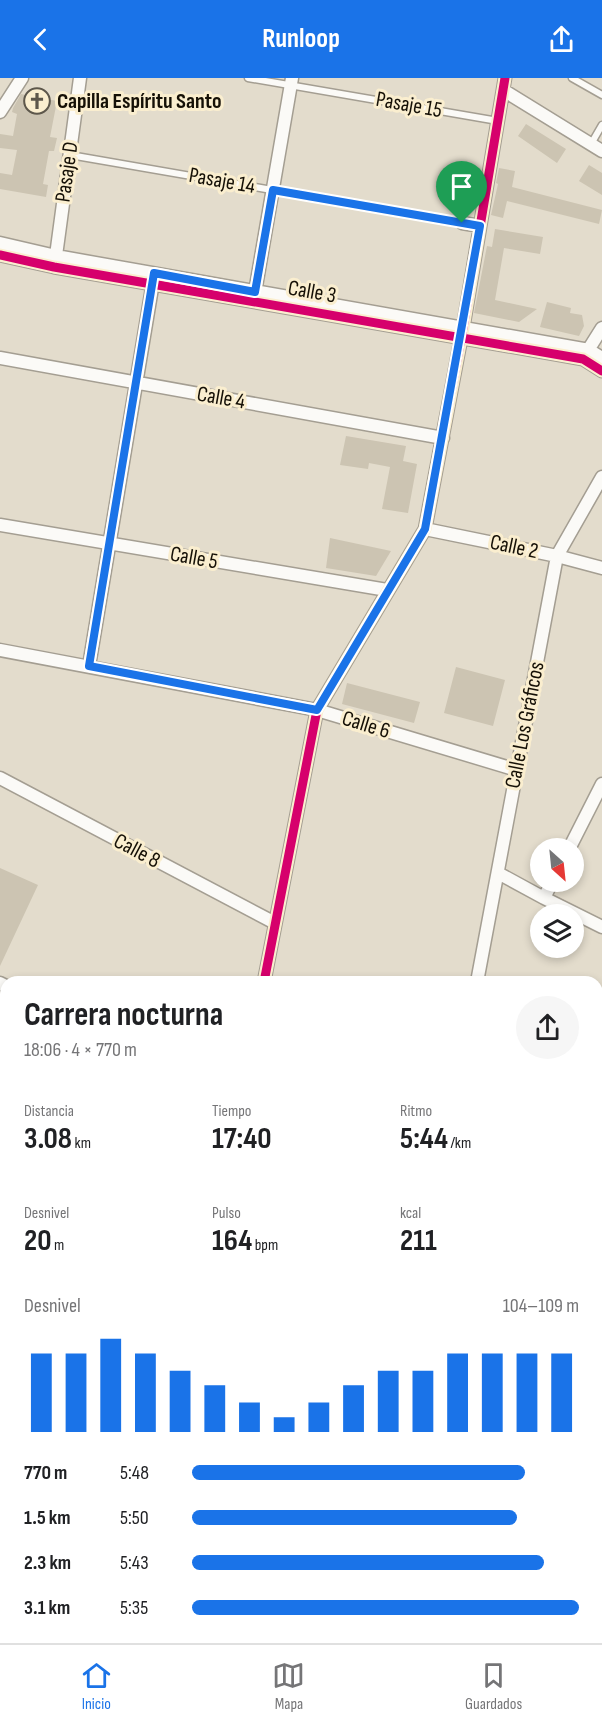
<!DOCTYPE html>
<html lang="es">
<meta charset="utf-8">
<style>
body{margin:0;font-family:"Sofia Sans Condensed",sans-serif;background:#f6f6f6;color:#202124;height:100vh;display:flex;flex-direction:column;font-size:22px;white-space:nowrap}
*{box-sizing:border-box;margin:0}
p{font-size:20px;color:#757577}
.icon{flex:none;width:33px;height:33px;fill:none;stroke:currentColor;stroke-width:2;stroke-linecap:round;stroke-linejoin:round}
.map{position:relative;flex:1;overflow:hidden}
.drawer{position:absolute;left:0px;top:898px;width:603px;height:668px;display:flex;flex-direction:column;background:#fff;border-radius:18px 18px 0 0;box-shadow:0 3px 9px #0003}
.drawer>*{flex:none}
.needle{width:39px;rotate:153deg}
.tools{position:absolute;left:530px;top:760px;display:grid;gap:12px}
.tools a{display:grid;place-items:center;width:54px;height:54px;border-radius:50%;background:#fff;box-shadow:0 3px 9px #0003;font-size:30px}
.pin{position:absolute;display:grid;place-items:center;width:51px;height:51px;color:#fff;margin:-62px -26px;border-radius:50% 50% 50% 0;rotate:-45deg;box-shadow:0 0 6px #0007}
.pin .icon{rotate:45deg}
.round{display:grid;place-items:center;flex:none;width:63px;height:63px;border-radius:32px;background:#f6f6f6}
.head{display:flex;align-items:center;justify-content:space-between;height:102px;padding:0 24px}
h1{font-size:33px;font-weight:700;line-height:45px}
.stats{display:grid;grid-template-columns:repeat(3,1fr);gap:9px;height:102px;padding:6px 24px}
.stats div{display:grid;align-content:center}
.stats b{font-size:30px;font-weight:700}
.stats small{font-size:16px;font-weight:400}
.stats p{font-size:16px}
.chart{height:168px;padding:12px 24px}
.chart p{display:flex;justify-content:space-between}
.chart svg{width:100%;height:108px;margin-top:6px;stroke:#1a73e8;stroke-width:6}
ul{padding:0 24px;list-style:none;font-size:20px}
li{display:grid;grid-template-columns:96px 72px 1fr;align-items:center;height:45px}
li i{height:15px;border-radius:8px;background:#1a73e8}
header{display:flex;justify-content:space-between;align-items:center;height:78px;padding:0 24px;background:#1a73e8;color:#fff;font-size:27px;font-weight:700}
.menu{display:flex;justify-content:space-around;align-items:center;height:84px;border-top:2px solid #e0e0e0;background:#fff;font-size:16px;color:#757577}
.menu a{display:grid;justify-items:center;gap:3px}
.menu .current{color:#1a73e8}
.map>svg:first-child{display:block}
.green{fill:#d3c8ac}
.building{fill:#ccc4b2}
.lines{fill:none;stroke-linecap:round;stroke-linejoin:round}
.service-casing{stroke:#a49e92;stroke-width:9}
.minor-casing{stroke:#a49e92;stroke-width:15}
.primary-casing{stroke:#bdb9b2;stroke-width:21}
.path{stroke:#d1cfca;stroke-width:2;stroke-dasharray:3 3;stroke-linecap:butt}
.service{stroke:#fbfaf7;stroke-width:6}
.minor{stroke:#fbfaf7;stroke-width:12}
.primary{stroke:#d8e3e3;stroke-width:18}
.cycleway-casing{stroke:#faeecf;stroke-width:13}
.cycleway{stroke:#d6006c;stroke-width:9}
.route-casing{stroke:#fff;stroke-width:12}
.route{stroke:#1a73e8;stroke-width:8}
.labels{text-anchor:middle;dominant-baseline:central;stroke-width:6;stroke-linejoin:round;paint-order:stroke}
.poi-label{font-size:22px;font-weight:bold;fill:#151006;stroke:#faeecf;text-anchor:start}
.street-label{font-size:22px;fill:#151006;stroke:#faeecf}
</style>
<header><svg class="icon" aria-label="back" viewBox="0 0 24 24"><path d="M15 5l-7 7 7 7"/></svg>Runloop<svg class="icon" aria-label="share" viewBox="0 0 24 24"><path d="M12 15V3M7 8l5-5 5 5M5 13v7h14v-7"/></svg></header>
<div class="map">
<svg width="602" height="1565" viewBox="0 0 602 1565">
<rect width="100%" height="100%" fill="#e3dccc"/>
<path class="green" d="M265 1560H443L442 1565H269Z"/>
<path class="building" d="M21 16 57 23 50 59 57 60 54 73H49L43 106 48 107 46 119 0 111V95L12 97 17 72 0 70V56L13 58 17 36 12 34 13 30Z
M526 46 566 71 557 85 518 58Z
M589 87 602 95V117L579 103Z
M499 90 515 93 512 109 602 132 599 146 507 123 503 140 491 137 498 106 496 105Z
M495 151 543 159 540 176 504 170 495 222 537 231 519 244 474 235 487 168 492 169Z
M547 224 571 230 570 235 582 237 584 248 579 258 540 249Z
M346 358 406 368 403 383 417 386 408 435 382 431 390 389 369 385 368 391 340 387Z
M330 460 391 473 376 498 326 490Z
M456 589 505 602 493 648 444 635Z
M347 605 420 624 414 645 342 626Z
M0 790 38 807 0 888Z"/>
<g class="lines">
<g class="service-casing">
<path id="service" d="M248 0 498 43
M572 0 602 17
M591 66 602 47
M70 77 462 145
M0 1040 6 1038
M0 1077 6 1065
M597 1451 602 1440"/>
</g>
<g class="minor-casing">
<path id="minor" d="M503 12 602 73
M0 34 22 0
M462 145 480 148
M0 165 56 178 589 272 602 280
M0 177 54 189 583 281 602 293
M55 185 80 0
M254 220 292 0
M585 277 602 250
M0 280 443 360
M0 447 387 512
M425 451 557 478 602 490
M0 572 317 632 517 692
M89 588 154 198
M0 700 275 845
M569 771 602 706
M498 795 544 820 602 849
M544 820 552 804
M264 904 317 632 425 451 463 250 505 0
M477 904 557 478 602 399
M0 905 6 908
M597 1014 602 1016
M597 1179 602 1182
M597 1399 602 1401
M0 1465 6 1468
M597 1509 602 1511
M249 1560 252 1565
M547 1560 554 1565
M453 1565 455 1560"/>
</g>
<g class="primary-casing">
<path id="primary" d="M0 963 6 966
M0 994 6 997
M597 1195 602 1194
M597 1256 602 1259
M597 1287 602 1289"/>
</g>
<path class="path" d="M4 1565 6 1559
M106 1565 108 1560"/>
<use href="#service" class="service"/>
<use href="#minor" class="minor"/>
<use href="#primary" class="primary"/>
<g class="cycleway-casing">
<path id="cycleway" d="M0 177 54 189 583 281 602 293
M264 904 317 632 425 451 463 250 505 0"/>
</g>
<use href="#cycleway" class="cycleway"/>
</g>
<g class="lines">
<g class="route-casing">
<path id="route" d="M273 112 480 148 425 451 317 632 89 588 154 195 255 214Z"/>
</g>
<use href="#route" class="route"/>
</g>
<defs>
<g id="church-ring" transform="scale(1.35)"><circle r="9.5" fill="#faeecf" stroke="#5d574b" stroke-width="1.5"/><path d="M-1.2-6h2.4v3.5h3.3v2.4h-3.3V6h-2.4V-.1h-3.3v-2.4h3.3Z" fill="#5d574b"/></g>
</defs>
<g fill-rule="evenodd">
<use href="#church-ring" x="37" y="23"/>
</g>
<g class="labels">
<g class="poi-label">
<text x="57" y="23">Capilla Espíritu Santo</text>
</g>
<g class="street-label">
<text transform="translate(409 27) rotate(10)">Pasaje 15</text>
<text transform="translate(67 94) rotate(-82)">Pasaje D</text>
<text transform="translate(222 103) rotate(10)">Pasaje 14</text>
<text transform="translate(312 214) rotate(10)">Calle 3</text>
<text transform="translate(221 320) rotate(10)">Calle 4</text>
<text transform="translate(514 469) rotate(12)">Calle 2</text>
<text transform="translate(194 480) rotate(10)">Calle 5</text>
<text transform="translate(366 647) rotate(17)">Calle 6</text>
<text transform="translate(525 647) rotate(-79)">Calle Los Gráficos</text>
<text transform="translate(137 773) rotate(28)">Calle 8</text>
</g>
</g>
</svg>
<div class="tools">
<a><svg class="needle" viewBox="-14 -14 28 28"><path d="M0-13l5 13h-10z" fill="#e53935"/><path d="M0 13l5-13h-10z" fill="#757577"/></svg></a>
<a><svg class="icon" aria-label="layers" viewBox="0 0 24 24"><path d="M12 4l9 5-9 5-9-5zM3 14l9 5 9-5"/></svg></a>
</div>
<div class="pin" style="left:462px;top:145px;background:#1e9e55"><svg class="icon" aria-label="arrive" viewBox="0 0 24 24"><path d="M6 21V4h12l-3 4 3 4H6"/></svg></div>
<section class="drawer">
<div class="head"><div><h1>Carrera nocturna</h1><p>18:06 · 4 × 770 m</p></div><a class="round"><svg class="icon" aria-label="share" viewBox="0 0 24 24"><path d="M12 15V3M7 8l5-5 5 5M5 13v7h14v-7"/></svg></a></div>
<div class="stats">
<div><p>Distancia</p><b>3.08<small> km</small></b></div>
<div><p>Tiempo</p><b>17:40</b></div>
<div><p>Ritmo</p><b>5:44<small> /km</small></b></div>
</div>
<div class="stats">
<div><p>Desnivel</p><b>20<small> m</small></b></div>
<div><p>Pulso</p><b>164<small> bpm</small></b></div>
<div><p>kcal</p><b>211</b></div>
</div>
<div class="chart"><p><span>Desnivel</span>104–109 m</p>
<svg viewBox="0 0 160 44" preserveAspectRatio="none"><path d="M5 44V12M15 44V12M25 44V6M35 44V12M45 44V19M55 44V25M65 44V32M75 44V38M85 44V32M95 44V25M105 44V19M115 44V19M125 44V12M135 44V12M145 44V12M155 44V12"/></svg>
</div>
<ul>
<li><b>770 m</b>5:48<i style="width:86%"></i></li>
<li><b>1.5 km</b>5:50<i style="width:84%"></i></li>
<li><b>2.3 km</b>5:43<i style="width:91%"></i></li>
<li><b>3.1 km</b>5:35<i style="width:100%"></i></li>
</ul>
</section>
</div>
<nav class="menu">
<a class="current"><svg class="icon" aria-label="home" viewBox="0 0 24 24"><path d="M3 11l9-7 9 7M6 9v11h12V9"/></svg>Inicio</a>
<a><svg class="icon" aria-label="map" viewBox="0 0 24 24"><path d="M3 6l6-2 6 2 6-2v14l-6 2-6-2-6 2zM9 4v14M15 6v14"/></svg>Mapa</a>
<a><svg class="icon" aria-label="saved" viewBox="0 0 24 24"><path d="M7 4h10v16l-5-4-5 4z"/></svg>Guardados</a>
</nav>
